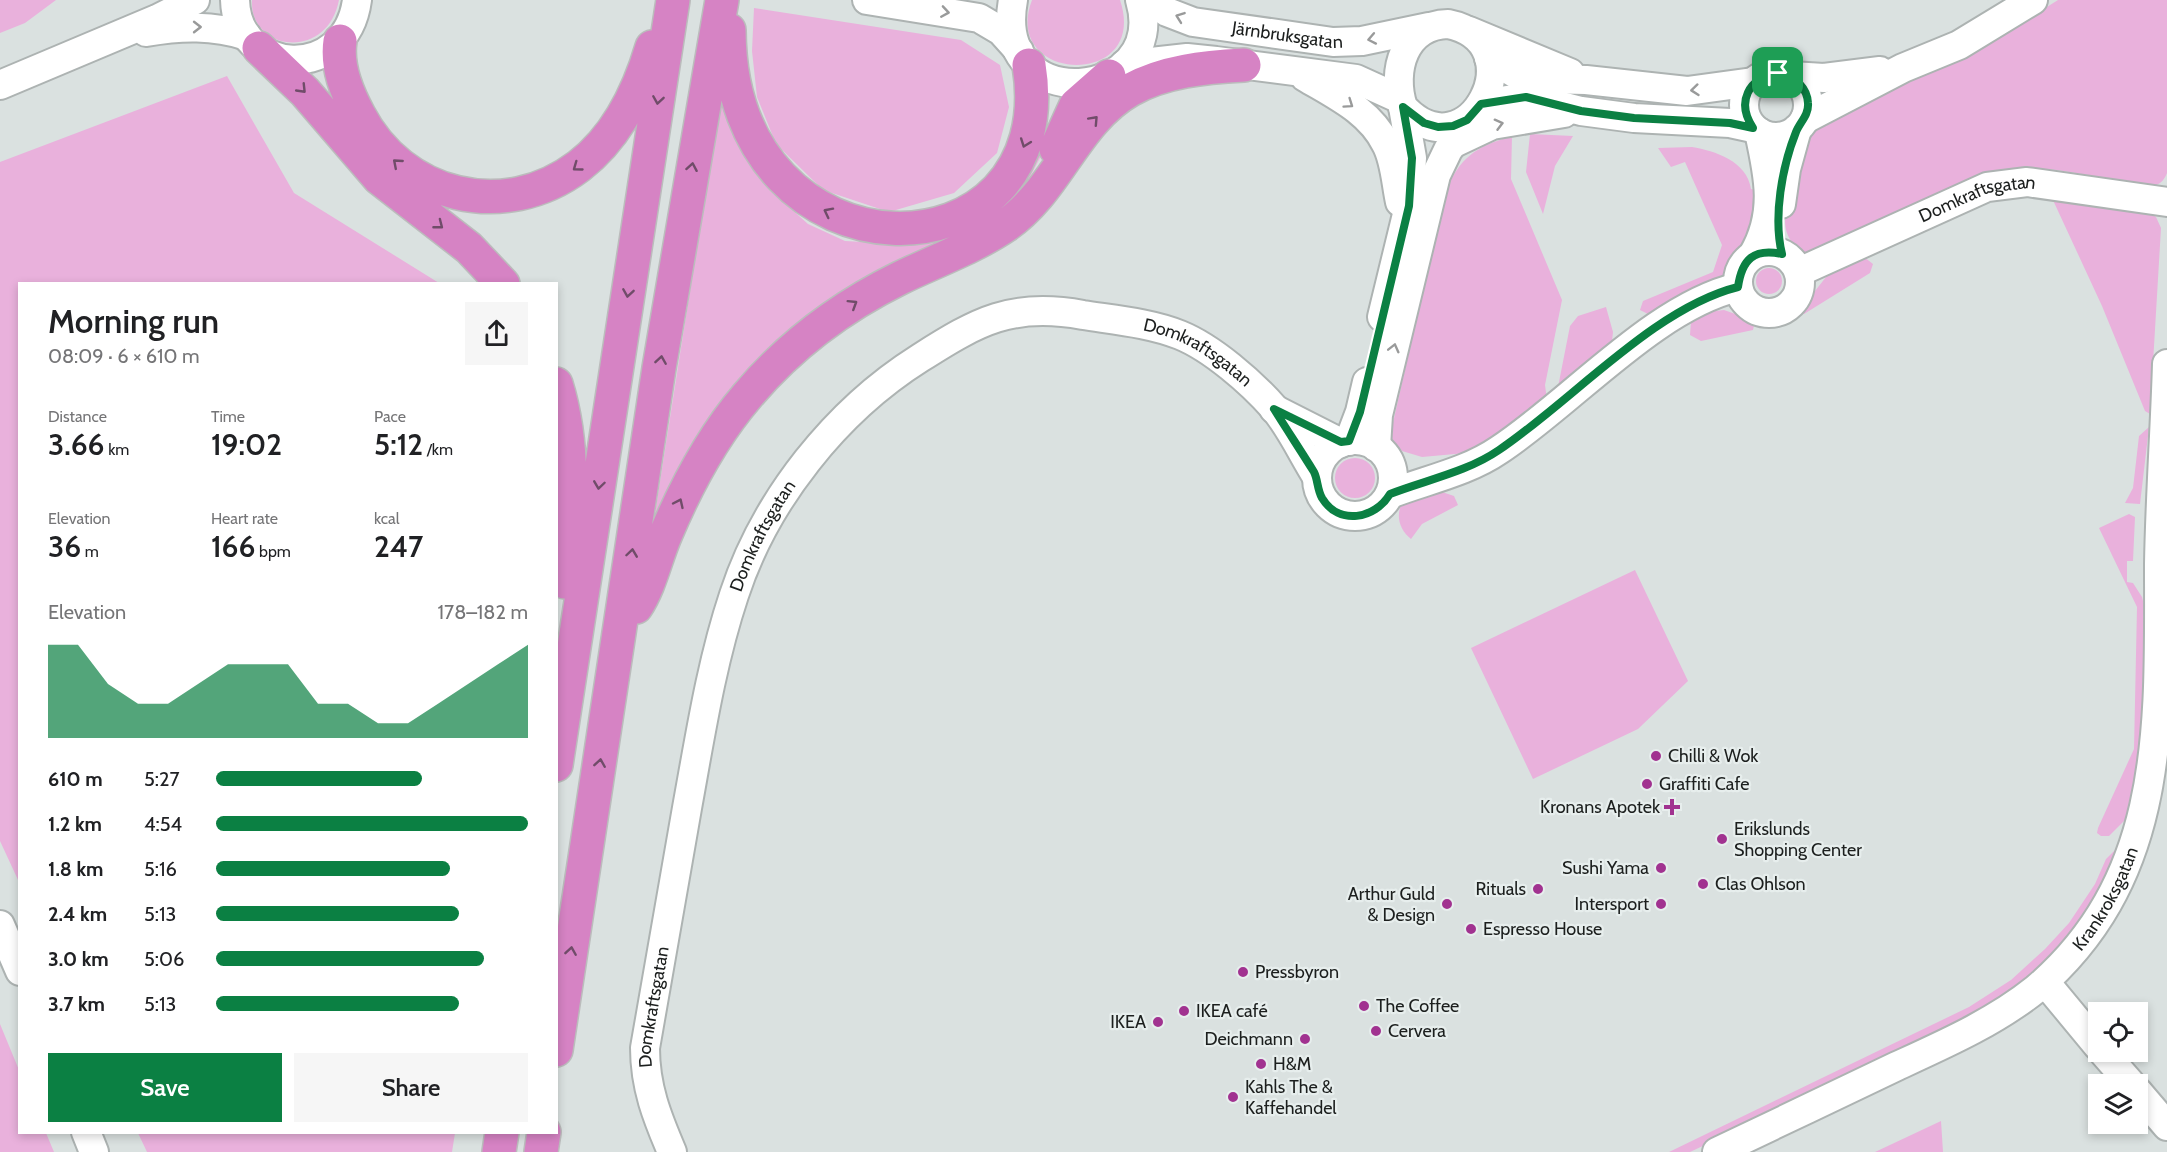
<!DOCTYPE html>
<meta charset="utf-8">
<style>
body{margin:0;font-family:Cabin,sans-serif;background:#f6f6f6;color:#202124;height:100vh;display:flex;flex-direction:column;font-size:22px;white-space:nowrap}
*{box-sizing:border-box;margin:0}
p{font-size:20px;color:#757577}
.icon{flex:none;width:33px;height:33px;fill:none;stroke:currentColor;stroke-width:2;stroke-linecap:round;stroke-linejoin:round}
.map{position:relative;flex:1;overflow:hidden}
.panel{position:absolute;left:18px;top:282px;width:540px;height:852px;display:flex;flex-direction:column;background:#fff;border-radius:0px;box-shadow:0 3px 9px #0003}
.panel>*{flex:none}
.buttons{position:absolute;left:2088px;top:1002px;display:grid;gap:12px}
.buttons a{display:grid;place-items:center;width:60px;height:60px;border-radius:0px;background:#fff;box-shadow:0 3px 9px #0003;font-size:30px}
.pin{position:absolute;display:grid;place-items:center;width:51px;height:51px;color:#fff;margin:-26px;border-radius:12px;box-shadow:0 3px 9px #0006}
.round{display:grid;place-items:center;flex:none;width:63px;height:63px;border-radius:0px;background:#f6f6f6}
.overview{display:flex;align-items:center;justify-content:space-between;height:102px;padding:0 30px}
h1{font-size:33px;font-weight:600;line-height:45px}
.metrics{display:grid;grid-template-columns:repeat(3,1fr);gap:9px;height:102px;padding:6px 30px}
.metrics div{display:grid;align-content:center}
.metrics b{font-size:30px;font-weight:600}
.metrics small{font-size:16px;font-weight:400}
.metrics p{font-size:16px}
.chart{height:168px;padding:12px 30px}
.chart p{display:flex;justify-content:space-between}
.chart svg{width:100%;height:108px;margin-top:6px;fill:#0b8043;opacity:.7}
.action{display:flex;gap:12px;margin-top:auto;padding:12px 30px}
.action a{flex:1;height:69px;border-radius:0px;background:#0b8043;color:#fff;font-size:24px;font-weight:600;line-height:69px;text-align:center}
.action a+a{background:#f6f6f6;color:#202124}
ul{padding:0 30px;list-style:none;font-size:20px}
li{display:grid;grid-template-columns:96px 72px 1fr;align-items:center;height:45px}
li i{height:15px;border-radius:8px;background:#0b8043}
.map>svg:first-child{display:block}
.green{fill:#e9b1dc}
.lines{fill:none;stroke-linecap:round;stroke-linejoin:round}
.minor-casing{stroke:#adb3b2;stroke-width:32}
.highway-casing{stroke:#bbbcbc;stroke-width:36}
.minor{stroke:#fff;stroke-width:28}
.highway{stroke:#d683c4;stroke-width:33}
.oneway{stroke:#999a9a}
.oneway2{stroke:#704c69}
.route-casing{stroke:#fff;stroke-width:12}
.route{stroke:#0b8043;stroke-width:8}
.poi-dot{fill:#a13290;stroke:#e7eeed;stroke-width:2}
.labels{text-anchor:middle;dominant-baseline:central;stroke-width:4.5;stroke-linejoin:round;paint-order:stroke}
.street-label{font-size:18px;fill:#1c1f1e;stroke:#e7eeed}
.poi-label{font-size:18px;fill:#1c1f1e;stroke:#e7eeed;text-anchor:start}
</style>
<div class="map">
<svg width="2167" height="1152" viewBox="0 0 2167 1152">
<rect width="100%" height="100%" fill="#dae1e0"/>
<path class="green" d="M0 0H56L25 23 0 33Z
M252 0H339C327 62 249 51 252 0Z
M1032 0H1120C1150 89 1000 84 1032 0Z
M2058 0H2167V173C2162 186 2153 187 2140 187L2137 183 2057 170 2019 167 1985 175 1810 254C1791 248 1782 232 1786 212 1790 188 1794 159 1808 138 1826 109 1958 58 1996 38 2017 27 2037 13 2058 0Z
M754 8 961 40 1000 65 1009 107 997 153 954 193 889 212 823 190 776 144 757 97 752 51Z
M227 76 294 193 439 283 20 284 19 882 0 841V162Z
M722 87 745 150 777 196 808 224 845 241 900 244 945 236 1001 201 1025 173 1038 147 1044 150 1030 177 1010 200 991 217 949 244 862 283 653 526Z
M1530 134 1573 136 1555 166 1543 214 1526 172Z
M1512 136 1511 179 1562 300 1545 385 1547 400 1491 445 1466 453 1422 457 1402 451 1390 436 1445 193C1460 157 1475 147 1512 136Z
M1692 147C1715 151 1747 161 1751 189L1761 191 1747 248 1722 276 1652 316 1640 310 1643 301 1713 272 1722 245 1685 162 1671 167 1658 148Z
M2052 198 2146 211 2156 217 2161 228 2150 414 2145 411 2102 306Z
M1864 257 1873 264 1870 273 1804 314 1800 310 1830 272Z
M1756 281a13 13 0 1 1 26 0a13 13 0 1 1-26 0Z
M1606 307 1613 332 1612 341 1558 387 1570 326 1578 316Z
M1724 310 1755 321 1753 330 1701 341 1690 335 1691 321 1707 312Z
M2149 427 2140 504 2125 503 2133 488 2139 436Z
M1335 478a20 20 0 1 1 40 0a20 20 0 1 1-40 0Z
M1442 492 1454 496 1458 505 1422 524 1411 539C1399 529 1395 515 1403 501Z
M2129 514 2135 517 2133 561H2127V582L2133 583 2142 597 2147 617 2145 738 2127 818 2109 836H2101L2097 833 2098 828 2134 749 2137 607 2099 528Z
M1635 570 1688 681 1638 729 1533 779 1471 648Z
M2118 847 2122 848 2079 926 2027 979 1948 1030 1690 1152H1669L1969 1007 2011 980 2045 949 2069 923 2095 884 2106 859Z
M0 1024 19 1070 20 1132 46 1133 54 1152H0Z
M1941 1121 1943 1152H1875Z
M138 1133H455L452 1152H147Z"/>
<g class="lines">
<g class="minor-casing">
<g id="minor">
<path d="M235 0C237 76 346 83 357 0"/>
<path d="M867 0 979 18 1001 31 1019 51"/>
<path d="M1013 0C991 119 1170 102 1140 0"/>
<path id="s1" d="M1150 0 1167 12 1193 22 1333 42 1362 41 1429 27"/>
<path d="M1448 24C1538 42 1468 178 1403 107 1391 71 1404 25 1448 24Z"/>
<path d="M1469 31 1570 73"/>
<path d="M146 32C181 26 213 25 247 36"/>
<path d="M1489 58 1516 74 1543 79 1586 80 1687 91 1753 82"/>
<path d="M1124 65 1187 58 1216 61 1356 79 1400 99"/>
<circle cx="1776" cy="105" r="32"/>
<path d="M1791 76 1824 78 1880 71"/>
<path d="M1305 77C1335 95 1370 111 1386 144 1395 160 1396 184 1400 202"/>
<path d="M0 85 157 19 195 0"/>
<path d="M1481 104 1526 97 1581 111 1634 118 1730 123 1753 128"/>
<path d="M1805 119 1903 68 1959 45 2033 0"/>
<path d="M1456 142 1492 125 1564 113"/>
<path d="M1781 204 1786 169 1797 129"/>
<circle cx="1769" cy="282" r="31"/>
<path d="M1753 255C1777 214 1769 177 1759 132"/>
<path id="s2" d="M1799 272 1987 187 2027 182 2167 202"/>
<path d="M1382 317 1409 206 1412 158 1403 107"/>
<path d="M1274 409 1341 443"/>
<circle cx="1355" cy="478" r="38"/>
<path d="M1349 441 1360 412 1367 382"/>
<path d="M1376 447 1378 415 1436 175 1448 150 1475 113"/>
<path d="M1390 494C1426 480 1467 472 1499 450 1572 402 1654 307 1738 287"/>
<path d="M0 925 20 971"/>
<path d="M2045 982 2098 1046"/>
<path d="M2103 1052 2131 1084"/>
<path d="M2138 1092 2167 1126"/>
<path d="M86 1132 94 1152"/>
<path id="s3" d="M672 1152C657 1117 645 1087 645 1048 659 968 673 888 687 808 700 737 711 664 734 595 765 500 836 411 920 358 978 321 1012 302 1083 315 1115 320 1150 323 1180 335 1212 348 1251 382 1274 408 1291 428 1303 455 1317 477"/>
<path id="s4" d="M1717 1152C1777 1123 1837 1095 1897 1066 1945 1044 1995 1022 2036 989 2167 877 2159 724 2159 564 2160 498 2165 431 2167 364"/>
</g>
</g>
<g class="highway-casing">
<path id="highway" d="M729 30C730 292 1065 285 1029 65
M340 41C336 67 347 93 359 115 402 197 504 223 579 166 617 137 639 91 652 47
M259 48 305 92 379 178 469 248 503 284
M1056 149 1076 105 1109 76
M556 384C576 448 570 516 565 582
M636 607C650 586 655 560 665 536 686 486 711 438 747 396 789 346 841 307 900 278 933 262 976 246 1005 226 1058 190 1074 122 1130 90 1164 71 1205 67 1244 65
M556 765 673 0
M556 1050 659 368 722 0
M499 1152 502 1132
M541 1152 544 1132"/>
</g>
<use href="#minor" class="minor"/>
<use href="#highway" class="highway"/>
</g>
<defs><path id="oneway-chevron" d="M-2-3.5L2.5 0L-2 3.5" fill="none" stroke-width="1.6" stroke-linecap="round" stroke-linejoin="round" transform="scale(1.5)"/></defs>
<g class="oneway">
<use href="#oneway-chevron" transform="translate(945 12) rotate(9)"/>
<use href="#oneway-chevron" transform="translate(1180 17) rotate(-160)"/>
<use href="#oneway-chevron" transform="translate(197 27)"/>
<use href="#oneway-chevron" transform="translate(1372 39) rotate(169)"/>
<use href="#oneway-chevron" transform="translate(1695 90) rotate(174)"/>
<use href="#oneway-chevron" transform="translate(1349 104) rotate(35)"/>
<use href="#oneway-chevron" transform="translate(1499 124) rotate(-15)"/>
<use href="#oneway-chevron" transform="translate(1394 348) rotate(-76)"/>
</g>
<g class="oneway2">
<use href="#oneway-chevron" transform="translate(302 89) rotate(46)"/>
<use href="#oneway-chevron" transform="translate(658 100) rotate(99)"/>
<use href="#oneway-chevron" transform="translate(1094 120) rotate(-47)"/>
<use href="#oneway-chevron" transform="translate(1025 143) rotate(110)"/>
<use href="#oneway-chevron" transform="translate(397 163) rotate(-139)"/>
<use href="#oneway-chevron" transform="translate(577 167) rotate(144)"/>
<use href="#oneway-chevron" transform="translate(692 167) rotate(-80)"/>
<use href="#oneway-chevron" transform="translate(828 212) rotate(-153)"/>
<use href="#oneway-chevron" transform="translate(439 225) rotate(38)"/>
<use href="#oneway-chevron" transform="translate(628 293) rotate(99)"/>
<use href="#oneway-chevron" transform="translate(853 304) rotate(-32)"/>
<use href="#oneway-chevron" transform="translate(661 360) rotate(-81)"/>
<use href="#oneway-chevron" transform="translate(599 485) rotate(98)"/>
<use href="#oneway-chevron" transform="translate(679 503) rotate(-65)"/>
<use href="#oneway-chevron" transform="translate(632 553) rotate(-82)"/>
<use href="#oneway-chevron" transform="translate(600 763) rotate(-81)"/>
<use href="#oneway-chevron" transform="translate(571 951) rotate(-81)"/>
</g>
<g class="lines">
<g class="route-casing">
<path id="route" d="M1778 73C1793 77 1807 85 1808 103 1809 115 1800 122 1796 132 1782 167 1773 217 1782 254 1754 248 1742 259 1738 287 1654 308 1572 401 1499 450 1467 472 1426 480 1390 494 1375 519 1339 526 1322 498 1317 489 1318 480 1314 472 1301 451 1287 430 1274 409L1341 442 1349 441 1360 412 1409 206 1412 158 1403 107 1424 123 1438 127 1453 126 1467 120 1481 104 1526 97 1581 111 1634 118 1730 123 1753 128C1736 102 1748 78 1778 73Z"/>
</g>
<use href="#route" class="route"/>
</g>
<g class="poi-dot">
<circle cx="1656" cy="756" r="6"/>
<circle cx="1647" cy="784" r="6"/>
<path d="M1669 798h6v6h6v6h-6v6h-6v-6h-6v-6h6z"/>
<circle cx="1722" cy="839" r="6"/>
<circle cx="1661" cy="868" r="6"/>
<circle cx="1703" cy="884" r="6"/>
<circle cx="1538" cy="889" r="6"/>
<circle cx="1447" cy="904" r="6"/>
<circle cx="1661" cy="904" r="6"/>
<circle cx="1471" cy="929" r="6"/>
<circle cx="1243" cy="972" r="6"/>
<circle cx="1364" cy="1006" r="6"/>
<circle cx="1184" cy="1011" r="6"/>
<circle cx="1158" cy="1022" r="6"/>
<circle cx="1376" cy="1031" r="6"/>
<circle cx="1305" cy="1039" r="6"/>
<circle cx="1261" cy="1064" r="6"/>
<circle cx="1233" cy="1097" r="6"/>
</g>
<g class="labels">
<g class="street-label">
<text stroke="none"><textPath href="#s1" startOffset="144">Järnbruksgatan</textPath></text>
<text stroke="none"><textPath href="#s2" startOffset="194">Domkraftsgatan</textPath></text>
<text stroke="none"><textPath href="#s3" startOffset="1174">Domkraftsgatan</textPath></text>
<text stroke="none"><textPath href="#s3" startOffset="636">Domkraftsgatan</textPath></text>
<text stroke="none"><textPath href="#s4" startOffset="474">Krankroksgatan</textPath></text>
<text stroke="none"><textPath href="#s3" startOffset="150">Domkraftsgatan</textPath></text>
</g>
<g class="poi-label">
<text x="1668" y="756">Chilli &amp; Wok</text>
<text x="1659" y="784">Graffiti Cafe</text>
<text x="1660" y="807" text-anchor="end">Kronans Apotek</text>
<text x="1734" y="829">Erikslunds<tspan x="1734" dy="21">Shopping Center</tspan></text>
<text x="1649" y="868" text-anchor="end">Sushi Yama</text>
<text x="1715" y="884">Clas Ohlson</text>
<text x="1526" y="889" text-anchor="end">Rituals</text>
<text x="1435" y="894" text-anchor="end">Arthur Guld<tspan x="1435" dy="21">&amp; Design</tspan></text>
<text x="1649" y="904" text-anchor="end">Intersport</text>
<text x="1483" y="929">Espresso House</text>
<text x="1255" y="972">Pressbyron</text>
<text x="1376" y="1006">The Coffee</text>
<text x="1196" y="1011">IKEA café</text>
<text x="1146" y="1022" text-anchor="end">IKEA</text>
<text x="1388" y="1031">Cervera</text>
<text x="1293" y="1039" text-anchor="end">Deichmann</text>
<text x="1273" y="1064">H&amp;M</text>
<text x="1245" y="1087">Kahls The &amp;<tspan x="1245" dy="21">Kaffehandel</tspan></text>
</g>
</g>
</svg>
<div class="buttons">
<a><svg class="icon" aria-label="locate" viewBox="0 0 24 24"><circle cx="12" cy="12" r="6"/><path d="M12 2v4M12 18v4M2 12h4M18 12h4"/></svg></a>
<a><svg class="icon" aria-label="layers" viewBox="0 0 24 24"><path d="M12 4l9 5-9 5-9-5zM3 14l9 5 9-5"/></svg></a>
</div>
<div class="pin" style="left:1778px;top:73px;background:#1e9e55"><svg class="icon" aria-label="arrive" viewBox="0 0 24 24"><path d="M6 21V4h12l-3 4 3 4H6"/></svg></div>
<section class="panel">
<div class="overview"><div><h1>Morning run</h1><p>08:09 · 6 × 610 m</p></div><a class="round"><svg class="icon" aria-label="share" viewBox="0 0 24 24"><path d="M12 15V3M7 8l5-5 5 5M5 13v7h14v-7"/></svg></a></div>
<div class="metrics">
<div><p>Distance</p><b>3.66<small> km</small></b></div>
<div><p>Time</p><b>19:02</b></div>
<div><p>Pace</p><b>5:12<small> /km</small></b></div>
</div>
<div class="metrics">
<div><p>Elevation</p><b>36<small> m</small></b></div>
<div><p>Heart rate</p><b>166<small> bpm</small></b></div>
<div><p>kcal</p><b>247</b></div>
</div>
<div class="chart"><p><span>Elevation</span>178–182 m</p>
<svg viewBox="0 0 160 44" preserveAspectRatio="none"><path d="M0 44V6L10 6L20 22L30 30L40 30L50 22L60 14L70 14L80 14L90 30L100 30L110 38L120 38L130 30L140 22L150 14L160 6V44z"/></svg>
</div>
<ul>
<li><b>610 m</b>5:27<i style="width:66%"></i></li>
<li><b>1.2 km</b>4:54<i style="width:100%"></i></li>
<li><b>1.8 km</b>5:16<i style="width:75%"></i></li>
<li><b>2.4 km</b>5:13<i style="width:78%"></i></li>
<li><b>3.0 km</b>5:06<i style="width:86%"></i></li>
<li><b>3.7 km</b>5:13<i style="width:78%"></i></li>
</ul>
<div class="action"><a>Save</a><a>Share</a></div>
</section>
</div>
